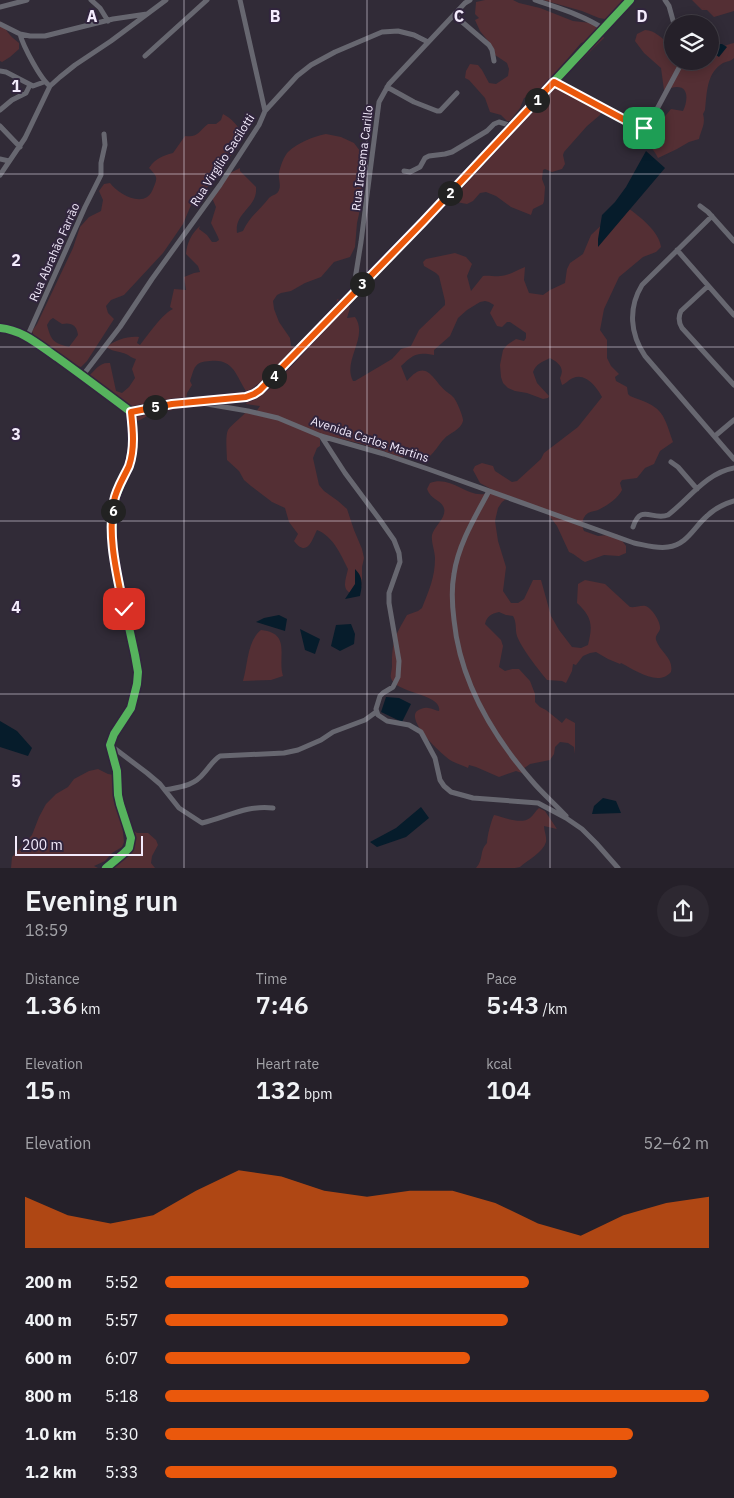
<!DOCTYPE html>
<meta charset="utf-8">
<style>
body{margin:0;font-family:"IBM Plex Sans",sans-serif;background:#2d2831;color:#f1f3f6;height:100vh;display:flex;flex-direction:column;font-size:19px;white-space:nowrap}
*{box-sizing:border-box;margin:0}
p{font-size:16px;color:#a3a3a8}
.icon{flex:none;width:28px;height:28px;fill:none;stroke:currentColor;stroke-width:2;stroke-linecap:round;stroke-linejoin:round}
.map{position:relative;height:868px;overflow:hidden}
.sheet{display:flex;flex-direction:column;background:#252029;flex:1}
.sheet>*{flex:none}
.fabs{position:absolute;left:664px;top:15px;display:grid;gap:10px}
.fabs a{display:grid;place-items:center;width:55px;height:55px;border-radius:50%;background:#252029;box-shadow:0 2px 12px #0003,0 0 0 1px #423e46;font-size:25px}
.scale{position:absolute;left:15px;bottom:12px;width:128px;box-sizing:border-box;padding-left:5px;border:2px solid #f3ebfc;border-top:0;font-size:14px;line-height:18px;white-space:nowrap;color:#f3ebfc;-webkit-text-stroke:4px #31253d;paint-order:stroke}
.pin{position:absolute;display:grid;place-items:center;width:42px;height:42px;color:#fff;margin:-21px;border-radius:10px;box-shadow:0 2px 8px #0006}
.km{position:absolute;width:25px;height:25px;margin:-12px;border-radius:50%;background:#222;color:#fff;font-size:14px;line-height:25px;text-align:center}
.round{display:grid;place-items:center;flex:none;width:52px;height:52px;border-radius:26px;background:#2d2831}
.headline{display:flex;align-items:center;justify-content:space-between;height:85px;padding:0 25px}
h1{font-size:28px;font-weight:600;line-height:38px}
.metrics{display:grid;grid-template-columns:repeat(3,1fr);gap:8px;height:85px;padding:5px 25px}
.metrics div{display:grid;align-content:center}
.metrics b{font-size:25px;font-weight:600}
.metrics small{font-size:14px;font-weight:400}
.metrics p{font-size:14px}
.chart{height:140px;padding:10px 25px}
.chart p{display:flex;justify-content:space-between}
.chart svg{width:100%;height:90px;margin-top:5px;fill:#ea580c;opacity:.7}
ul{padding:0 25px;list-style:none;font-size:16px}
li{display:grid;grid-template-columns:80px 60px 1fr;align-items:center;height:38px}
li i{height:12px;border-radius:6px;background:#ea580c}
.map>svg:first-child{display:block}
.green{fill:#542f34;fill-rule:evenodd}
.water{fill:#061c2b}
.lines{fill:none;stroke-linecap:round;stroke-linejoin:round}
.minor{stroke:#676770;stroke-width:5}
.cycleway-casing{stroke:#31253d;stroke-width:11}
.cycleway{stroke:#56b35d;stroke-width:8}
.route-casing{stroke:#fff;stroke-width:10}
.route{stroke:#ea580c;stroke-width:6}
.grid{fill:none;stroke:#f3ebfc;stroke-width:1;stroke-opacity:0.55}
.labels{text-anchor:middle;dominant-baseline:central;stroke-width:4;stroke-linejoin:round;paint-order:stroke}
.street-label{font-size:12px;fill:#f3ebfc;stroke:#31253d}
.grid-label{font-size:16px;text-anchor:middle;font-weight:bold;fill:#f3ebfc;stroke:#31253d;stroke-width:4;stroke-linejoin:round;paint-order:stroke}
</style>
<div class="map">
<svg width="734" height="868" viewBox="0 0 734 868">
<rect width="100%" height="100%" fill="#312b37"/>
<path class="green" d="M485 0H513L519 3 540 8 573 21 591 23 598 28 604 38C590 51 577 66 562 78L591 40 581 43 548 82 538 93 524 98 520 108 510 121H507L501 115 490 112 485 98 469 80 465 78 466 71 470 64 478 65 482 70 489 83 496 84 508 76 509 69 507 63 495 55 489 42 480 31 475 20 479 18 475 14 476 2Z
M543 0H625L614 14 609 18 605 19 599 18 582 11Z
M692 0H734V11L714 17 707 10H702Z
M0 21C4 25 6 31 10 35 12 38 16 40 19 43V49L10 57 2 62 0 61Z
M645 30C656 31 660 37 668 43L672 38V61H710V53C719 51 725 44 734 43V58C730 62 727 61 723 63 706 73 707 94 705 110L703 114C706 124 701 130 699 139L689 142 677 149 658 158C654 149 646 143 643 134L661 121 671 109 683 111C687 103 690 87 677 87 673 87 668 89 664 90L661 68 644 53 635 41 637 34Z
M556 84 572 88 596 104 602 111 600 115 587 126 564 152 563 155 565 164 562 169 552 172 545 169 543 170 542 179 545 187 544 201 543 204 533 209 531 215 511 207 496 196 486 192 480 193 473 201 467 204 451 201 443 203V200L451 185 483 163 492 150 516 128 521 120 523 119C530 105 542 92 556 84Z
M223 114C231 118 242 128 241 138 240 144 212 183 206 189 203 193 198 195 193 197L194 198 183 224 163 253 124 295 111 300 106 306 108 313 114 319 87 361 81 367C66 364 36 346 32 331L37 324 73 248 80 227 89 217 101 211 103 200 99 191 104 184 110 183C118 194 145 210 153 189 154 186 157 181 156 177 155 174 151 170 149 168 156 158 162 156 173 153L185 136C198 138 199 131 208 124H216L221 120ZM53 318 62 324C71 322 77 325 78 335L69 347C53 343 51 340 47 325L50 320Z
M326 134 341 137 354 143 366 159 361 205 357 223 355 247 350 257 334 262 321 277 305 283 291 291 281 293 277 295 273 301 274 309 279 322 290 338 291 346 294 347 300 345 309 334 328 317 332 309 336 306 337 299 348 303 350 308 347 318 355 317C369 337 342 361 353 381H355L392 359 401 349 411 346 419 330 445 305V301L439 276 436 273 424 266 423 262 426 259 455 253 466 257 472 264 467 276 471 291 483 276C489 275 495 277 500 276 509 276 517 270 525 267L524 280 529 293 543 295 550 290 565 283 567 269 570 263 583 254 591 235 611 216 628 208C640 217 659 231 661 247L656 252 643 257 619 277 604 309 600 330 607 340V358L611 366 619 374 615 377 616 381 627 387 628 394 630 396C662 408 662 409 673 442L660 451 654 464 645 468 637 478 622 480 620 483 622 490C618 498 608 505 600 509 597 511 592 511 588 513 582 517 581 525 584 531L598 536 617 534 626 546V553L619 556 604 555 585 562C579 559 575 554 569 552L557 526 548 514 516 498 509 497 502 502 498 508 495 521 498 541 506 567 503 591 511 603H518L524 599 533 580H541L551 616 559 630 572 647 581 648 588 645C593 625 592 617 577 603L578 584 585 580 605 584 630 607C637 608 644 603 649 608 654 612 661 623 660 629 659 633 655 635 656 640 660 652 674 658 671 672 658 687 635 670 621 663L620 664 608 659 596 652 590 653 583 656 576 665 573 664 572 671 566 683 562 681 547 680C538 669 522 649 517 636 515 629 517 623 513 616L506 615 499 612C491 614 487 616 485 624L501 640 503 646 499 667 505 671 512 669H519L530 681 535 694V702L540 707 546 710 562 723 566 718 575 723V754L574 747 568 743 560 742 555 747 554 754 550 760 530 764 523 769 522 773 516 771 499 777 476 767 469 765 468 768C463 765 454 763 450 760 441 754 406 721 417 711 420 709 425 707 428 708 432 708 436 711 439 711 443 694 394 693 391 678 390 675 392 670 392 666 392 641 395 636 407 615L418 611 422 608C429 590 435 578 435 558 435 551 431 542 432 535 434 526 449 516 443 506 439 499 431 500 427 489L430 483C453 474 472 504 491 491V489L480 483 473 470 475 466 482 463 493 466 495 471 512 482 517 481 541 459 544 453 578 427 602 397C597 387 585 372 573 378 568 380 567 383 562 385L560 378C565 368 559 363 550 358 542 362 536 364 533 372L537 383 549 396 548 398 543 399 527 393 515 391 508 388 503 383 501 377 500 365 503 350 507 345 516 339 524 341 526 338V333L510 322H507L502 327 497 326 490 313 494 305 489 302 485 301 480 302 467 310 458 318 450 336 434 350V355C417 352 414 354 401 366L407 381C427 357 432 380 447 392 449 394 452 395 453 397 456 399 464 418 463 421 461 430 449 433 444 439 436 447 432 460 419 460 414 460 412 457 408 457 405 456 403 458 401 457 395 456 391 453 386 452 366 444 344 440 323 434H320V446L317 448 313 458 319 485 324 491 338 501 347 509 354 530 362 549 364 558 362 567V586L354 594C340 591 346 579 348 569 341 555 333 536 317 530 312 540 307 558 294 541L298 534 289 522 285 508 272 502 251 486 244 480 239 471 227 460C227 453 225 436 228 430 231 425 241 418 245 413L256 412 260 406 246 404 249 395C236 379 236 358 210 361 194 362 195 367 190 381L192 385 187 393 185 405 178 409 151 414 138 421 134 417 128 413 123 406 93 383 88 376C96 371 98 362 110 363L116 391 122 393 129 387 135 378 132 369 136 359C131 358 128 354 123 353 116 351 112 351 106 347 116 340 127 336 139 337L137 343 140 345C148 335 163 313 173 309L170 307 174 289 186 290 184 277 194 273 200 272 198 266 186 254C187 243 191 234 200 226L199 229 207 235 212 242H216L219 240 218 237 211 223 216 207 212 198 230 173 240 168V171L256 187C258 208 234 212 237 233L243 231C249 217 260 210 269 198 272 195 276 195 278 192 282 186 278 179 279 173 280 167 284 156 288 152 297 143 314 136 326 134Z
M261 630C292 633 277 657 283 676L271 680 243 681C248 664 247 641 261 630Z
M98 769 108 774 114 775 118 783 124 842 122 847 112 853 105 861 94 866 98 868H11L12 857 32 835 39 817 46 804 56 794 68 787 74 779 89 771Z
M539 808 545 811 557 829 544 826C544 831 547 837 546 842 543 852 528 860 520 867L515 868H476C484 859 479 851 487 843 487 837 491 821 494 815 503 817 521 825 530 818 534 815 535 811 539 808Z
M133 830 137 833H148L156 840 158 845 152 856 151 863 155 868H101L119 856 131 841Z"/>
<path class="water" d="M717 44H722L727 47 719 57 710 51C710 46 712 45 717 44Z
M646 151 665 168 598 247V239L602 215 615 202 626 187Z
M355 569C364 578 362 585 360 596L345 599 355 584Z
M279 615 287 619 285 631 256 622 264 618Z
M351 624 355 634 354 644 340 651 331 646 336 625Z
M300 629 320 639 315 654 305 650Z
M386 697 399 698 411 704 402 722 381 712Z
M0 721 17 731 32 748 28 756 0 747Z
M603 798 616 801 621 813 592 814 594 806Z
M421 807 429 818 406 837 377 847 370 842 396 828Z"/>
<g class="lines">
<path class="minor" d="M91 0 100 8 108 21
M240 0 265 111
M535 0C558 8 583 15 604 29
M665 0 669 6 674 24
M0 7 27 0
M454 15 489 45 492 50 494 61
M0 24 20 34 30 36H45L113 19 147 14
M20 34C23 46 41 80 50 86
M145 56 207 0
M0 71 6 72 33 86 44 82
M554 81 638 127 644 128 649 124 680 66 681 61
M387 87 414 102 437 111H440L457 93
M0 110 12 100 26 93 30 85
M0 126 20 147
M0 159 9 161
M404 171 410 172 420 167 425 158 429 156 445 154 452 152 487 131 494 124 499 122 512 126
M0 175 25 138 50 86 60 77 75 65 111 41 166 0
M700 206 708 212 734 241
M712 216 642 285C628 308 630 334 645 356L734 459
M677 250 734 315
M708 286 681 311C678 317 679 323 682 328L734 385
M353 292 361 242 379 102 389 84 465 3 470 0
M0 328C23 330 40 346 58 358 83 376 107 394 131 412L173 404 195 402 248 411 278 418 321 436 384 454 428 469 634 543C645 545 657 549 668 547 687 545 694 527 707 516 714 509 724 504 734 501
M27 337 85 207 101 175V163L105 145 104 134
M83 375 120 327 152 279 220 185 259 125 265 111 297 76 311 65 335 52 382 32 398 31 414 35 428 42
M201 402 250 396 267 384 353 293 423 222 630 0
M321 436 345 473 380 520 394 540 399 553 400 562 389 593V603L399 661 398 677 393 687 383 693 380 696 376 709 378 715 387 721 409 725 421 732 435 758 440 780 444 786 451 792 473 798 538 803 566 818 582 829 596 843 618 868
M715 436 734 420
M671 462 678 467 697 489
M489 491C475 517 458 545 454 574 451 590 452 604 454 620 460 681 492 735 532 781 542 793 555 804 566 816
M633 527C641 503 652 521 668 515 689 499 706 473 734 468
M110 745 147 773 160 784 179 808 202 823C228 817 245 805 273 808
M165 790C180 787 194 786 204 773 210 767 212 761 220 756L284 753 298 750 321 740 333 732 365 720 376 712
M106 868 124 853 129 848 131 838 120 804 118 795 117 771 110 745 114 734 131 708 137 684 138 672 135 655 115 563 112 541 114 501 129 465 133 444 131 412"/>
<g class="cycleway-casing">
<path id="cycleway" d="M0 328C23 330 40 346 58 358 83 376 107 394 131 412L173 404 246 397 254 394 267 384 353 293 423 222 630 0
M106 868 124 853 129 848 131 838 120 804 118 795 117 771 110 745 114 734 131 708 137 684 138 672 135 655 115 563 112 541 114 501 129 465 133 444 131 412"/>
</g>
<use href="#cycleway" class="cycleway"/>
</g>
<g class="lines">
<g class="route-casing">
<path id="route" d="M124 609C117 574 107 537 114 501 116 489 124 477 129 466 135 448 133 430 131 412L172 404 246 397 254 394 260 390 423 222 554 82 638 127 644 128"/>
</g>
<use href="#route" class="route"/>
</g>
<path class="grid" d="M184 0V868M367 0V868M550 0V868M0 174H734M0 347H734M0 521H734M0 694H734"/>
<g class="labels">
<g class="street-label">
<text transform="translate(362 158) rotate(-83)">Rua Iracema Carillo</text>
<text transform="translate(222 160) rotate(-57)">Rua Virgílio Sacilotti</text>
<text transform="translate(54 252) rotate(-66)">Rua Abrahão Farrão</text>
<text transform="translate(370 439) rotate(18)">Avenida Carlos Martins</text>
</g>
</g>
<g class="grid-label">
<text x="92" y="22">A</text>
<text x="275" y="22">B</text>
<text x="459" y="22">C</text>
<text x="642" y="22">D</text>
<text x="16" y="92">1</text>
<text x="16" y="266">2</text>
<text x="16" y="440">3</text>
<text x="16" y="613">4</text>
<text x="16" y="787">5</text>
</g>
</svg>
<div class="fabs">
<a><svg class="icon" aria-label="layers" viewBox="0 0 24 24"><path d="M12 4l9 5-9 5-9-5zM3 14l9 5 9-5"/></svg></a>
</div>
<div class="scale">200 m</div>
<div class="pin" style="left:644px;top:128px;background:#1e9e55"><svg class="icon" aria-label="arrive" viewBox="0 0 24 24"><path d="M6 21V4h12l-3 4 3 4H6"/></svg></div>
<div class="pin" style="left:124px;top:609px;background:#d93025"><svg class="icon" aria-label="check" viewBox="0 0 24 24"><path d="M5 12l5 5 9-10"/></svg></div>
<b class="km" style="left:537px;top:100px">1</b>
<b class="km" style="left:450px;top:193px">2</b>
<b class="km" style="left:362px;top:284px">3</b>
<b class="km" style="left:274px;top:376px">4</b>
<b class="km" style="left:155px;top:407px">5</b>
<b class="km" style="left:113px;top:511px">6</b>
</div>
<section class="sheet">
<div class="headline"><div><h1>Evening run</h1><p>18:59</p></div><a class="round"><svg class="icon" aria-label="share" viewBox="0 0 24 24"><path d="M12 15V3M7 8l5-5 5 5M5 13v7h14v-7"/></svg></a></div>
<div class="metrics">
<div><p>Distance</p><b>1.36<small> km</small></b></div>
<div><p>Time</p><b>7:46</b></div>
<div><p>Pace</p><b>5:43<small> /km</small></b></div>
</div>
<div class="metrics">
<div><p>Elevation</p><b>15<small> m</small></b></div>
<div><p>Heart rate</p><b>132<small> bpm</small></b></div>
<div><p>kcal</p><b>104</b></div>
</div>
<div class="chart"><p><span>Elevation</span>52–62 m</p>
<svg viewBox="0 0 160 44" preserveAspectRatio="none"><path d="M0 44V19L10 28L20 32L30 28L40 16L50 6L60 9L70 16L80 19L90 16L100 16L110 22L120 32L130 38L140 28L150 22L160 19V44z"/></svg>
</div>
<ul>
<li><b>200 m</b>5:52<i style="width:67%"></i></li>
<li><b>400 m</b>5:57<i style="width:63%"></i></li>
<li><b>600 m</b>6:07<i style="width:56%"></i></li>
<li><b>800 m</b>5:18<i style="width:100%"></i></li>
<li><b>1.0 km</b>5:30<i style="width:86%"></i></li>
<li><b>1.2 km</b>5:33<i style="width:83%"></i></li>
</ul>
</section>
